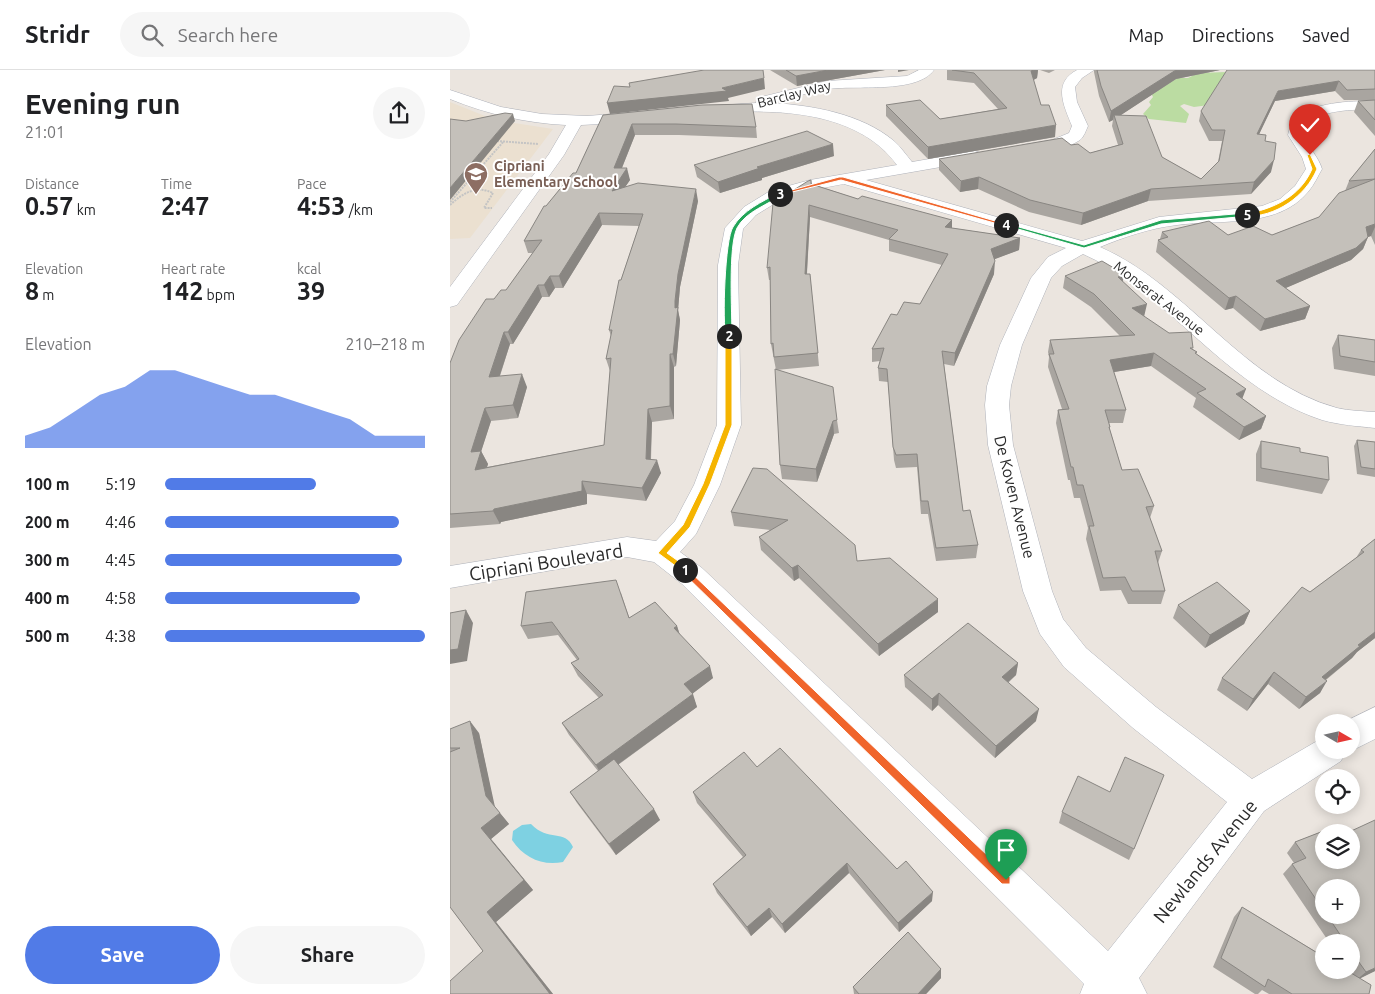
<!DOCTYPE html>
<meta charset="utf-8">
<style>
body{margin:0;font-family:Ubuntu,sans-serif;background:#f6f6f6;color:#202124;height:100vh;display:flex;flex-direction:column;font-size:19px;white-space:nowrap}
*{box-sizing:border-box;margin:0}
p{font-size:16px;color:#757577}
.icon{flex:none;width:28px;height:28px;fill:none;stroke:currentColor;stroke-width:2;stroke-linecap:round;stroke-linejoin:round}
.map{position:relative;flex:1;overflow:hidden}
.drawer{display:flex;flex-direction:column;background:#fff;width:450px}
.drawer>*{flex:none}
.needle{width:32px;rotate:99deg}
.tools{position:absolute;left:865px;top:644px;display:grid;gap:10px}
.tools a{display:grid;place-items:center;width:45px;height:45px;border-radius:50%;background:#fff;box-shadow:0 2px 12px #0003;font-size:25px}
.pin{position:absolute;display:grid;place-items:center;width:42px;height:42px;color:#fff;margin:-51px -21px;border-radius:50% 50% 50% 0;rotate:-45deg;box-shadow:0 0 5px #0007}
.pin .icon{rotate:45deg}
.km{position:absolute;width:25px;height:25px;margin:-12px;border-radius:50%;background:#222;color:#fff;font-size:14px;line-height:25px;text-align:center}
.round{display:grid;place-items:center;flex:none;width:52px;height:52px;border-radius:26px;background:#f6f6f6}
.overview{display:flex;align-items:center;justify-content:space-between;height:85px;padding:0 25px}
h1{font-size:28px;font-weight:700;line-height:38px}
.stats{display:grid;grid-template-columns:repeat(3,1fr);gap:8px;height:85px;padding:5px 25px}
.stats div{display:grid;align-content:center}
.stats b{font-size:25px;font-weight:700}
.stats small{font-size:14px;font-weight:400}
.stats p{font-size:14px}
.chart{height:140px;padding:10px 25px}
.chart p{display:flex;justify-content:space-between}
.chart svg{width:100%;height:90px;margin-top:5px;fill:#517be7;opacity:.7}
.button{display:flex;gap:10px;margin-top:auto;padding:10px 25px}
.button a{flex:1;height:58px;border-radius:30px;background:#517be7;color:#fff;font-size:20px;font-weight:700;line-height:58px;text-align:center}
.button a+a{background:#f6f6f6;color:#202124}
ul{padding:0 25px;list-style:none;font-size:16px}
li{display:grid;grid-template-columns:80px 60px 1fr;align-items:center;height:38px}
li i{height:12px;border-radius:6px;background:#517be7}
header{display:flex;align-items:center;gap:30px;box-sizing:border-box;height:70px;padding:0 25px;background:#fff;border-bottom:1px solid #e0e0e0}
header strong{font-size:24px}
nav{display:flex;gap:28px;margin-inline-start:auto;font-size:18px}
.search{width:350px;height:45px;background:#f6f6f6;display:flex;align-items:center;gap:12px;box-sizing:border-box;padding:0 18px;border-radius:28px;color:#757577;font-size:19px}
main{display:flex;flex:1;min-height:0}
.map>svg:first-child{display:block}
.education{fill:#ebe0d0}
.green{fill:#bbdca2}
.water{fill:#7ed1e2}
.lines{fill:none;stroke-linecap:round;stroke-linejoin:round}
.minor-casing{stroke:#afb2ba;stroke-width:1}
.path{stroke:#c4c4c4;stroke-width:2;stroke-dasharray:2 1;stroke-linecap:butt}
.minor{fill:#fff;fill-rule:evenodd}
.wall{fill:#a9a5a0;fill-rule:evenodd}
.shaded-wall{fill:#898682}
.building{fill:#c4c0ba;stroke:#898682;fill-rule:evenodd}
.split-1{fill:#f0652b;stroke:#fff}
.split-2{fill:#f5b400;stroke:#fff}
.split-3{fill:#22a559;stroke:#fff}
.split-4{fill:#f0652b;stroke:#fff}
.split-5{fill:#22a559;stroke:#fff}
.split-6{fill:#f5b400;stroke:#fff}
.labels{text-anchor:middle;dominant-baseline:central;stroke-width:4;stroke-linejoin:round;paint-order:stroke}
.far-street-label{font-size:14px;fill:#2b2b2b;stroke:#fff}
.far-education-label{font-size:14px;font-weight:bold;fill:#785e54;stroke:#fff;text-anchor:start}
.street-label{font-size:16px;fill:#2b2b2b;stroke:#fff}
.near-street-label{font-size:19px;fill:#2b2b2b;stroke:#fff}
</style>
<header>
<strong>Stridr</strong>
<div class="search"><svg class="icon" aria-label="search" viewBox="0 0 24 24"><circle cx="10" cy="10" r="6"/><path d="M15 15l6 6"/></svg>Search here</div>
<nav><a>Map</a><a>Directions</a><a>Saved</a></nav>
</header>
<main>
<section class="drawer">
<div class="overview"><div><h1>Evening run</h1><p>21:01</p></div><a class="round"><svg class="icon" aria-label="share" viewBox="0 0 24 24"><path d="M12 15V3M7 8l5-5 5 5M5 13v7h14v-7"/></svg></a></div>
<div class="stats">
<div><p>Distance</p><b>0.57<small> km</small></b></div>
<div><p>Time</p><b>2:47</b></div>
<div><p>Pace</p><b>4:53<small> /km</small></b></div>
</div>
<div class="stats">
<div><p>Elevation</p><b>8<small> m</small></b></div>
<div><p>Heart rate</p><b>142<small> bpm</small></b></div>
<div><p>kcal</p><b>39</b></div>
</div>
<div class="chart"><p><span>Elevation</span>210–218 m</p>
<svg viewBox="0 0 160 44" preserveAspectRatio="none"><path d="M0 44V38L10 34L20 26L30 18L40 14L50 6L60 6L70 10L80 14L90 18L100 18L110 22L120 26L130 30L140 38L150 38L160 38V44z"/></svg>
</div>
<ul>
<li><b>100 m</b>5:19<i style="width:58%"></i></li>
<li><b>200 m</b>4:46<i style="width:90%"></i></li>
<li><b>300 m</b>4:45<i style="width:91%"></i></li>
<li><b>400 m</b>4:58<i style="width:75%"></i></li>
<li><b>500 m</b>4:38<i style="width:100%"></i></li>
</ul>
<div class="button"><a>Save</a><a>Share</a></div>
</section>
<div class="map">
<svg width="925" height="924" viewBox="0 0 925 924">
<rect width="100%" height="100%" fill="#ebe5df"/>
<path class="education" d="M0 32 45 50 103 59 20 168 0 169Z"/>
<path class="green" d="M777 2 759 35 744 37 734 34 730 36 739 44 736 53 699 49 693 44 701 35 699 32 703 27 701 23 727 8H738L748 3Z"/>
<path class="water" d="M81 754C98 772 115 759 123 777L113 792C92 796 74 788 62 770L63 761 72 755Z"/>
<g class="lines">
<g class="minor-casing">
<path id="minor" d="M469 0H484C467 24 405 15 377 19 358 22 339 29 321 33 362 35 412 44 444 71 451 77 456 85 462 92L525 81 531 83 533 86 531 89 525 91 416 110 632 171 709 147 812 136 830 129 845 116 856 99 852 87 838 65 842 50C864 32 898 31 925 31V39C902 40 873 39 854 55 850 70 868 84 872 99 868 106 864 115 858 122 827 159 770 149 727 155 701 158 674 167 650 177 738 215 792 312 887 338 899 341 913 341 925 342V358C907 356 890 355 872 350 814 331 768 287 723 247 695 223 667 199 633 184L612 196 601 208 572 275 561 316 559 335 563 375 602 521 613 549 636 578 706 637 802 709 874 667V680H896L891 691 814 741 689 908 697 924H630L634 914 232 514 204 492 177 487 0 518V496L177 467 206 471 225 451 244 415 267 355 268 195 275 158 294 137 320 121 360 110 447 95C407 40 326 39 265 43L258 39 260 36 306 33 307 28 377 11 457 6ZM394 114 616 178 598 187 581 208 550 275 537 316 535 335 538 375 573 521 590 564 614 597 683 658 777 732 658 881 252 498 230 482 246 464 270 415 291 355 288 195 293 159 306 145 332 129 362 120Z
M627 0H644L632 8 625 17 627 32 638 56C636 60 634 67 630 70 617 79 588 85 572 81L570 78 572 75 602 70 619 63 622 56C614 36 602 13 627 0Z
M0 20 51 37 92 44 137 46 187 42 195 47 187 52 131 55 114 85 7 235 0 237V217L99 84 116 55C75 53 37 44 0 29Z
M925 637V669L901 681 898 680H901V652H894Z"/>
</g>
<path class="path" d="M47 71 88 74
M0 132 54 71
M0 135C13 123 26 115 43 123L34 138H42"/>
<use href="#minor" class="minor"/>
</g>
<path class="wall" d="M320 0H435L347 16Z
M497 0H588L587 8 583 10 591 35 605 67 478 89 436 46V35L490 49 548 39 524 13 497 10Z
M590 0H605L599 3Z
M644 0H770L726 9 669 46 712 87 751 109 768 92 772 71H759L749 51 751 41 925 0V30H894L885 21 825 31 809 64 815 71 821 102 801 124 698 131 631 155 579 142 528 119 510 122 489 100V89L621 75 640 83 668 75 662 56 663 50 659 52 649 26 644 2Z
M925 30V66L904 42 908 31Z
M153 45 306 57 307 68 229 65H185L172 98 180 110 175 117 248 131 230 217 228 240 230 250 226 296 224 297V349L202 352 201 390 211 403 196 431 137 424V434L51 452 50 454 0 458V293L44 229 56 220 83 183H78L74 171 96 136 126 103ZM152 155 189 156 171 210 159 260 161 266 156 289 160 301 154 375 37 397 38 394 31 381 41 351 68 348 77 317 50 306 60 274H63L92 227H99L105 218H113Z
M925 79V175L921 166 918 167 913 179 901 190 835 218 860 236 855 249 810 261 783 238 775 240 706 182 708 170 710 169 712 162 778 165H822L869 147 895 121 899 111Z
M384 86 312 108V110L270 123 247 107 244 95Z
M361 110 362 114 408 129 502 150V158L570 168 569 180 544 189V204L504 296 494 294 513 441 528 475 526 488 486 491 478 444H471L467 397 446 398 444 390 438 312 429 311 428 298 430 291 422 292V279L447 245 470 234 492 195 439 181V170L360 147 357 204H360L369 296 326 300 387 350 389 363 384 364 367 412 332 409 330 395 326 300 321 274 320 210H319L317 198Z
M615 206 673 212 694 247 747 282 746 284 792 329 816 346 811 359 789 370 743 337 746 328 701 296 664 302 676 340 673 353H659L660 357V360L672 400 704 436 700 448 712 481 708 493 715 521 711 534H678L671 520 650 521 636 469 638 458 630 428H624L620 410H618L606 353 608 340 612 339 598 297 599 287 598 282 600 270 670 266 641 237 613 218Z
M888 265 925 270V306L884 299 882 278Z
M907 370 925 372V407L907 404 904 376Z
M811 371 850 382 879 410 872 424 806 411V384Z
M303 398 407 491 488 542 429 586 349 508 344 511 311 480 309 467 320 460 284 456 281 442Z
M925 469V568L907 582 902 588 876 610 870 623 849 639 818 614 797 641 767 620 772 608 860 522 906 488 911 480Z
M171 523 179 547 227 556 230 565 263 608 242 624 247 637 168 695 210 750 166 785 127 733 120 722 148 701 119 665 112 653 149 628 128 606 121 593 127 590 108 565 78 569 71 556Z
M728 535 800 541 794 554 755 578 723 548Z
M568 593 566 605 558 613 586 651 545 688 488 635 482 641 455 617 454 605Z
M0 659 29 663 44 736 59 754 41 769 83 820 46 852 103 924H0L33 881 0 837Z
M307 697 447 799 482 831 449 862 399 803 335 863 322 847 301 866 267 823 263 814 293 787 247 733 243 722Z
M612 742 684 779 679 790 609 753Z
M876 760 925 901 910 908 919 924H819L812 920 808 924H805L763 897 784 847 792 837 898 901 897 900H901V872H879L833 804 842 794 844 793 837 783 845 772ZM874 818 901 845H874Z
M491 899V908L476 924H404L403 917Z"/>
<path class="shaded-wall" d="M378 0H435L347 16 346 6Z
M448 0H459L448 2Z
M584 0H588L587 8 580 12 581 1Z
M726 0H770L726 9 665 49 664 45 663 50 659 52 661 41Z
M314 8 315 19 278 28 279 31 160 44 157 33 272 18Z
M889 11 885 21 825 31 804 75 807 64 828 21Z
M63 44 65 51 0 130V118Z
M182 54 185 65 167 110 164 98Z
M606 55 605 67 478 89V77Z
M383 74 384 86 312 108V110L270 123 268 112 307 97Z
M824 90 821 102 801 124 804 112Z
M177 98 180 110 165 132 162 121Z
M529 107 528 119 510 122 511 111Z
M246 119 248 131 230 217 228 240 230 250 226 296 223 284 225 231 228 204Z
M701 119 698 131 631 155 633 143Z
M359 135 360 147 356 217 355 204Z
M149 143 152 155 113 218 109 206Z
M502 150V163L495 157Z
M925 154V157L921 166 918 167 913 179 901 190 822 224 826 211 916 157Z
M570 168 569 180 540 191 541 179Z
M545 191 544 204 504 296 505 283Z
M674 204 672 217 668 207Z
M100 206 105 218 99 227 94 215Z
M88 215 92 227 63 274 58 262Z
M786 226 783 238 775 240 779 228Z
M697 234 694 247 682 238Z
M860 236 855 249 810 261 815 249Z
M54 262 60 274 45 320 39 307Z
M704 283 701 296 658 303 660 290Z
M220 284 224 297V349L220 336Z
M72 304 77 317 68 348 63 335Z
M796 319 791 332 786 324Z
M35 338 41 351 31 382V381L38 394 32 413 25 400 21 382Z
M198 339 202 352 200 402 196 389Z
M816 346 811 359 789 370 794 357Z
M383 351 384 364 367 412 366 399Z
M207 390 211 403 196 431 192 418Z
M132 411 137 424V434L51 452 50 454 43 441 44 439Z
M348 495 349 508 344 511 342 498Z
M488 529V542L429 586 428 574Z
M16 540 23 553 17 591 0 594V580Z
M800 541 794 554 755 578 760 565Z
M227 556 231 569 224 558Z
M925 562V568L907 582 902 588 865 618 872 607 908 575Z
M568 593 566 605 550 619 552 607Z
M260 596 263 608 238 627 234 614Z
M824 602 818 614 797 641 803 629Z
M877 611 870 623 849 639 856 627Z
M489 623 488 635 482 641V629Z
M243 624 247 637 152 706 146 695Z
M589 639 586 651 545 688 546 676Z
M20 651 29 663 45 737 36 726Z
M204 739 210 750 166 785 159 774Z
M50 743 59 754 41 769 83 820 46 852 103 924H100L37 842 31 758Z
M397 793 399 803 335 863 332 854Z
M483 822 482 831 449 862 448 853Z
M319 838 322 847 301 866 297 857Z
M925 898V901L905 911 916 902Z
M491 899V908L476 924H468Z"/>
<path class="building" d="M254 0H313L314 8 272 18 277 21 157 33 164 16 180 17 179 13Z
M336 0H378L346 6Z
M502 0H584L581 1 591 35H599L606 55 478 77 436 35 470 30 490 49 557 38 524 3Z
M647 0H726L661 41 651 16Z
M777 0H925V19L897 20 889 11 828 21 807 64 816 65 815 71 826 73 824 90 804 112 701 119 633 143 580 130 529 107 511 111 489 89 612 68 621 75 628 74 640 83 673 74 664 45 696 46 712 87 751 109 769 91 775 60H762L751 41Z
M925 30V50L908 31Z
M302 34 306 57 226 54H182L164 98H177L162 121 188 113 246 119 228 204 225 231V238L228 237 223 284H220V336L198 339 196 389 207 390 192 418 132 411V421L44 439 43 441 0 444V293L9 270 36 229H44L51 220H56L92 170 74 171 94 136H96L123 103H126L153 45 252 35ZM149 143 193 144 171 210H169L159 260H162L156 289 161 288 154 375 25 400 31 381 21 382 35 338 63 335 72 304 39 307 54 262H58L88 215H94L100 206H109Z
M55 43 63 44 0 118V49L16 51Z
M357 61 383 74 307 97 310 98 268 112 244 95Z
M925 79V109L899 111Z
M925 109V154L916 157 918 167 906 178 826 211 860 236 815 249 786 226 779 228 708 170 718 167 712 162 759 151 778 165 803 156 822 165 869 147 889 123Z
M361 110V114L408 129 412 126 502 150 495 157 570 168 541 179 545 191 505 283 492 281 513 441 520 440 528 475 486 478 478 431H471L467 384 446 385 443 377 437 299 428 298 434 278 422 279 441 244 447 245 454 232 470 234 498 184 439 169 448 160 359 135 355 204H360L368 283 324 287 323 273 321 274 320 197 317 198 323 133 358 111Z
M652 191 674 204 668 207 697 234 682 238 719 263 741 262 743 278H740L747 282 745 283 796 319 786 324 816 346 794 357 747 323 756 319 704 283 660 290 676 340H655L660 357H659L672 400 688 399 704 436 696 437 712 481H705L715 521H682L675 507 653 508 639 456H644L633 415H627L623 397H621L608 340 619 339 599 284H604L600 270 685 265 644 224 615 206Z
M888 265 925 270V292L890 286Z
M325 299 383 317 387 350 383 351 366 399 330 395Z
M907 370 925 372V399L911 397Z
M811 371 850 378V382L878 387 879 410 811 398Z
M303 398 317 399 405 475 407 491 440 488 488 529 428 574 348 495 342 498 309 467 338 450 281 442Z
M925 469V562L908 575 910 576 872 607 877 611 856 627 824 602 803 629 772 608 852 517 860 522 914 482 911 480Z
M166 510 179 548 205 532 227 556 224 558 260 596 234 614 243 624 146 695 112 653 153 625 121 593 129 589 102 552 71 556 76 522Z
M767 512 800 541 760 565 728 535Z
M16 540 8 579 0 580V543Z
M518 553 568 593 552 607 589 639 546 676 489 623 482 629 454 605Z
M20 651 36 726 50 743 31 758 74 810 37 842 100 924H0V911L33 881 0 837V682L10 678H0V659Z
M330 678 447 799 456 791 483 822 448 853 397 793 332 854 319 838 297 857 263 814 296 785 243 722 294 682 307 697Z
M675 687 714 705 684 779 612 742 628 706 660 722Z
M164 689 204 739 159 774 120 722Z
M925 750V898L916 902 901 881V872H895L877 845H901V818H874V841L842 794 856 788 845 772 876 760 878 762H874V790H901V762H899Z
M792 837 874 887V900H896L921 915 919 924H842L818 909 815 917 771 888Z
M458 862 491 899 468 924H409L403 917Z"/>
<path class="split-1" d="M235 497 560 807V814H552L232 502 230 500Z"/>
<path class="split-2" d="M279 264 282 266V355L260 414 240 457 217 483 238 498 239 500 235 503 208 483 233 455 253 414 275 355V266Z"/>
<path class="split-3" d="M328 123 333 124C318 135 296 141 287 158 278 177 282 243 282 266L276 267C272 252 275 169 283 157 293 140 312 132 328 123Z"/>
<path class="split-4" d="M389 107H393L559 155 555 156 391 110 330 125 327 124Z"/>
<path class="split-5" d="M797 143 799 146 711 154 634 178 554 155 558 154 634 175 711 150Z"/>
<path class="split-6" d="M860 84 867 99C856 126 825 148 795 146V144C823 139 850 127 862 99L857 85Z"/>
<defs>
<g id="school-pin" transform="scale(1.25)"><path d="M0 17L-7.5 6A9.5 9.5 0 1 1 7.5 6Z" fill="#8d6e63" stroke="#fff"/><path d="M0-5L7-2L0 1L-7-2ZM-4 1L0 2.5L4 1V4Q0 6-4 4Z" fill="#fff"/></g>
</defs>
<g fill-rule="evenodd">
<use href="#school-pin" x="26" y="104"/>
</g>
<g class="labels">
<g class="far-street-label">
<text transform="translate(344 24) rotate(-14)">Barclay Way</text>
<text transform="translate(709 228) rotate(38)">Monserat Avenue</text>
</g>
<g class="far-education-label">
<text x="44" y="96">Cipriani<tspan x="44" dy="16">Elementary School</tspan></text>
</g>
<g class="street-label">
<text transform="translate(565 427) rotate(76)">De Koven Avenue</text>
</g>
<g class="near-street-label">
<text transform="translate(96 492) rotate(-9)">Cipriani Boulevard</text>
<text transform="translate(755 791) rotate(-51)">Newlands Avenue</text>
</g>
</g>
</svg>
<div class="tools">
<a><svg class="needle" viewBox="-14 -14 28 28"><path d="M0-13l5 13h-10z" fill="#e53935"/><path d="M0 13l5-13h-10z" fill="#757577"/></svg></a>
<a><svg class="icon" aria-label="locate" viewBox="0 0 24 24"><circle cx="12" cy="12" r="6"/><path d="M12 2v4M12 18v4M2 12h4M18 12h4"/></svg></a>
<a><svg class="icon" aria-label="layers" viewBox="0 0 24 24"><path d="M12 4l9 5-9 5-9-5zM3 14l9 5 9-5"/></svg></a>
<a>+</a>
<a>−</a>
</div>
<div class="pin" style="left:556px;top:810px;background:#1e9e55"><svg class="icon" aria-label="arrive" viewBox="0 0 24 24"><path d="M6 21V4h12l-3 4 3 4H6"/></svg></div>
<div class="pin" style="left:860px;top:85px;background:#d93025"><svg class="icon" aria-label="check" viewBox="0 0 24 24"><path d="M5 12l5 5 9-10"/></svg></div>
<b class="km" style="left:235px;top:500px">1</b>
<b class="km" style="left:279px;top:266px">2</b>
<b class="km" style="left:330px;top:124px">3</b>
<b class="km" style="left:556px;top:155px">4</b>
<b class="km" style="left:797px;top:145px">5</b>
</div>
</main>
